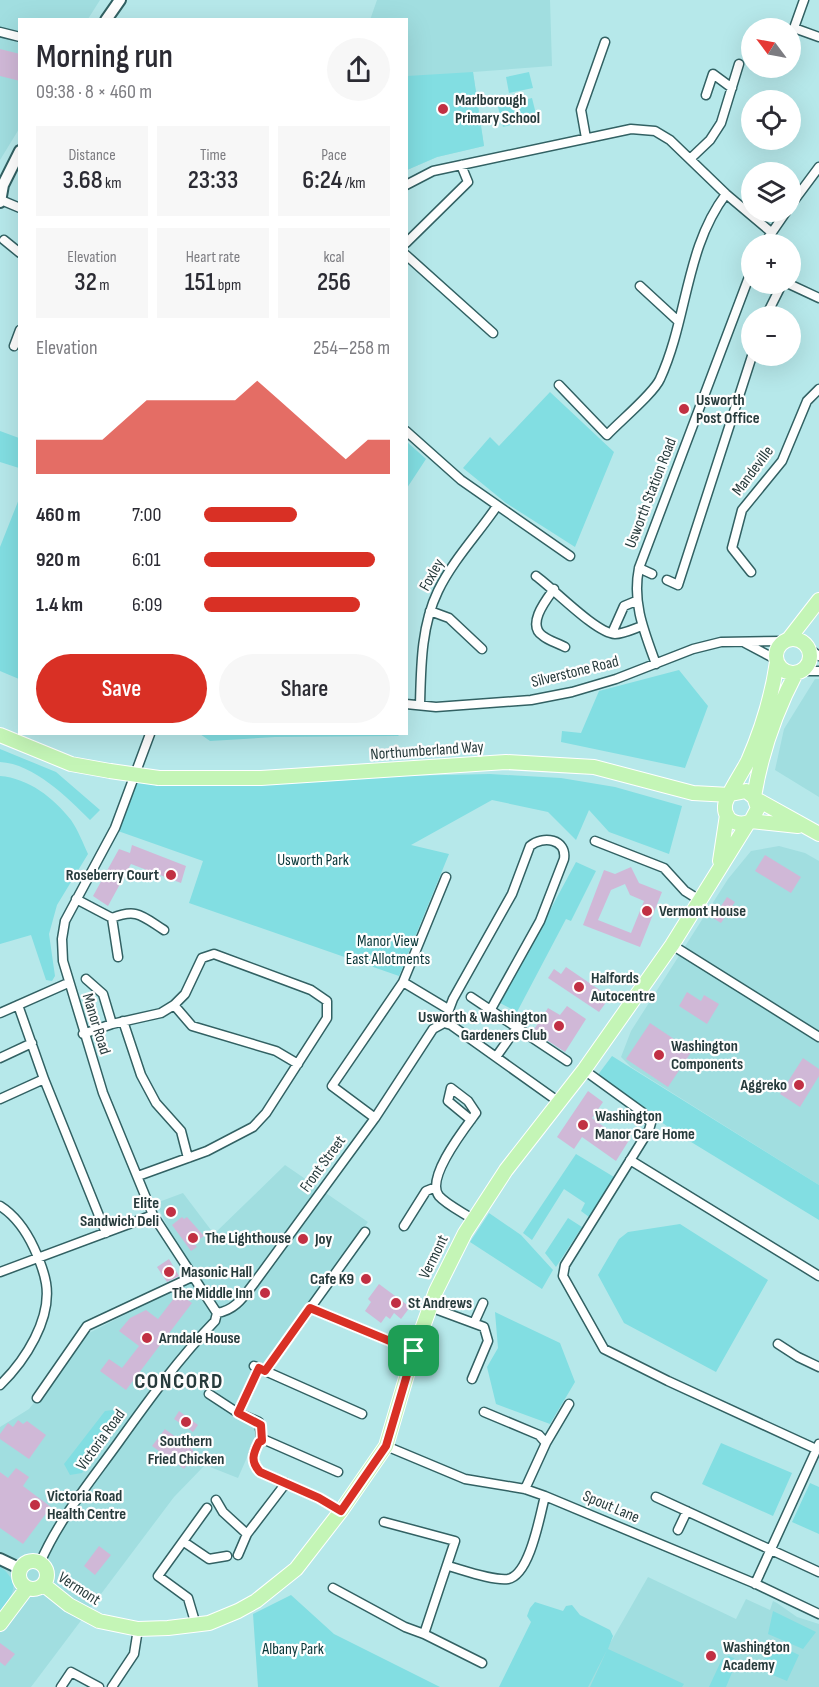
<!DOCTYPE html>
<meta charset="utf-8">
<style>
body{margin:0;font-family:"Sofia Sans Condensed",sans-serif;background:#f7f7f7;color:#2b2b33;height:100vh;display:flex;flex-direction:column;font-size:22px;white-space:nowrap}
*{box-sizing:border-box;margin:0}
p{font-size:20px;color:#7c7c81}
.icon{flex:none;width:33px;height:33px;fill:none;stroke:currentColor;stroke-width:2;stroke-linecap:round;stroke-linejoin:round}
.map{position:relative;flex:1;overflow:hidden}
.drawer{position:absolute;left:18px;top:18px;width:390px;height:717px;display:flex;flex-direction:column;background:#fff;border-radius:0px;box-shadow:0 6px 24px #0002}
.drawer>*{flex:none}
.needle{width:39px;rotate:302deg}
.tools{position:absolute;left:741px;top:18px;display:grid;gap:12px}
.tools a{display:grid;place-items:center;width:60px;height:60px;border-radius:50%;background:#fff;box-shadow:0 6px 24px #0002;font-size:30px}
.pin{position:absolute;display:grid;place-items:center;width:51px;height:51px;color:#fff;margin:-26px;border-radius:12px;box-shadow:0 3px 9px #0006}
.round{display:grid;place-items:center;flex:none;width:63px;height:63px;border-radius:32px;background:#f7f7f7}
.summary{display:flex;align-items:center;justify-content:space-between;height:102px;padding:0 18px}
h1{font-size:33px;font-weight:600;line-height:45px}
.metrics{display:grid;grid-template-columns:repeat(3,1fr);gap:9px;height:102px;padding:6px 18px}
.metrics div{display:grid;align-content:center;border-radius:0px;background:#f7f7f7;text-align:center}
.metrics b{font-size:26px;font-weight:600}
.metrics small{font-size:16px;font-weight:400}
.metrics p{font-size:16px}
.chart{height:168px;padding:12px 18px}
.chart p{display:flex;justify-content:space-between}
.chart svg{width:100%;height:108px;margin-top:6px;fill:#d93025;opacity:.7}
.primary-button{display:flex;gap:12px;margin-top:auto;padding:12px 18px}
.primary-button a{flex:1;height:69px;border-radius:36px;background:#d93025;color:#fff;font-size:24px;font-weight:600;line-height:69px;text-align:center}
.primary-button a+a{background:#f7f7f7;color:#2b2b33}
ul{padding:0 18px;list-style:none;font-size:20px}
li{display:grid;grid-template-columns:96px 72px 1fr;align-items:center;height:45px}
li i{height:15px;border-radius:8px;background:#d93025}
.map>svg:first-child{display:block}
.built{fill:#a1dee0}
.green{fill:#82dee2}
.building{fill:#d0b8d7;fill-rule:evenodd}
.lines{fill:none;stroke-linecap:round;stroke-linejoin:round}
.minor-casing{stroke:#326163;stroke-width:11}
.tertiary-casing{stroke:#326163;stroke-width:14}
.primary-casing{stroke:#fff;stroke-width:16}
.minor{stroke:#fff;stroke-width:8}
.tertiary{stroke:#fff;stroke-width:10}
.primary{stroke:#c4f5b6;stroke-width:14}
.primary-bridge-casing{stroke:#fff;stroke-width:16;stroke-linecap:butt}
.primary-bridge{stroke:#c4f5b6;stroke-width:14}
.route-casing{stroke:#fff;stroke-width:12}
.route{stroke:#d93025;stroke-width:8}
.poi-dot{fill:#c13043;stroke:#fefefe;stroke-width:2}
.labels{text-anchor:middle;dominant-baseline:central;stroke-width:4.5;stroke-linejoin:round;paint-order:stroke}
.poi-label{font-size:16px;font-weight:bold;fill:#273b3c;stroke:#fefefe;text-anchor:start}
.street-label{font-size:16px;fill:#273b3c;stroke:#fefefe}
.park-label{font-size:16px;fill:#073638;stroke:#fefefe}
.district-label{font-size:22px;font-weight:bold;letter-spacing:1.5px;fill:#273b3c;stroke:#fefefe}
</style>
<div class="map">
<svg width="819" height="1687" viewBox="0 0 819 1687">
<rect width="100%" height="100%" fill="#b6e8ea"/>
<path class="built" d="M0 0H100L88 19 20 20 19 129 0 160Z
M377 0H550L552 66 473 72 484 146 437 157 407 170 406 20H370Z
M815 679H819V797L775 770 784 729Z
M779 846 805 853 819 861V1185L631 1067 621 1057 631 1031 728 879 751 851Z
M285 1165 368 1222 258 1374 235 1415 259 1430 238 1478 205 1465 174 1497 31 1687H0V1427L29 1409 89 1333 193 1280 156 1203 183 1193 214 1234Z
M648 1577 736 1619 746 1599 770 1610 773 1601 777 1603 797 1617 819 1624V1687H585Z"/>
<path class="green" d="M473 72 484 146 437 157 407 170V76Z
M529 72 533 88 509 93 506 77Z
M532 98 537 118 503 127 498 107Z
M550 392 614 452 575 547 506 503 463 468 490 437 499 446Z
M0 431 19 438V468L0 462Z
M407 442 426 459 407 488Z
M19 499V679L0 671V547Z
M679 670 708 706 685 768 561 742 562 731 581 733 599 691Z
M200 734H400L398 736 275 737 210 741Z
M0 749 56 772 100 810 90 820C67 797 34 764 0 762Z
M490 774 561 778 615 787 682 806 669 854 609 832 589 810 576 840 548 812 492 800 411 845 449 854 399 976 189 903 203 861 118 831 131 782Z
M0 776C28 778 54 798 71 820 78 830 83 843 88 854L57 905 49 934 55 976 52 981 46 980 31 935 0 944Z
M576 862 596 871 571 921 566 919 517 1012 500 1003Z
M612 1056 819 1185V1220L678 1134 597 1076Z
M576 1154 614 1177 589 1217 581 1211 585 1203 564 1189 532 1240 523 1233Z
M489 1213 521 1235 553 1270 542 1289 470 1242Z
M568 1218 582 1227 556 1267 545 1253Z
M680 1224 768 1280 716 1372 624 1323 598 1275 619 1239 628 1232Z
M495 1312 560 1343 575 1382 550 1424 496 1404 487 1367 498 1348Z
M113 1410 118 1413 117 1424 82 1473 70 1475 64 1464 105 1411Z
M721 1443 792 1473 773 1516 702 1484Z
M810 1483 819 1487V1534L792 1522Z
M0 1566C21 1584 14 1593 0 1611Z
M291 1595 334 1634 440 1687H258L253 1614Z
M535 1602 563 1611 566 1606 572 1605 580 1615 610 1630 613 1636 608 1649 684 1684 682 1687H590L607 1650 588 1687H499L531 1622 527 1616 530 1608Z
M773 1611 816 1632 803 1649 768 1634Z
M768 1640 799 1655 787 1681 763 1671Z
M729 1656 734 1658 736 1663 726 1687H709L722 1659Z"/>
<path class="building" d="M0 49 20 54V81L0 76Z
M132 845 186 866 181 883 131 864 108 906 93 896 119 849 130 853Z
M765 855 801 877 791 893 755 871Z
M631 867 639 883 662 892 640 947 583 925 604 870 615 874ZM625 884 630 895 644 901 631 933 598 920 611 890Z
M727 897 735 902 721 923 713 918Z
M566 967 610 997 599 1012 548 978 554 969 561 974Z
M687 992 701 1001 704 995 719 1004 707 1024 679 1006Z
M567 1006 586 1019 565 1052 533 1031 548 1008 560 1015Z
M650 1023 692 1051 668 1087 626 1059Z
M803 1058 819 1069V1076L800 1107 780 1094Z
M588 1091 603 1102 592 1118 618 1137 622 1131 631 1137 616 1161 582 1137 574 1149 557 1137Z
M182 1217 184 1219 187 1217 204 1236 194 1243 197 1247 191 1251 172 1225Z
M169 1259 179 1276 167 1282 157 1267Z
M379 1284 410 1307 401 1319 394 1313 390 1319 386 1316 381 1323 365 1311 371 1302 368 1299Z
M178 1293 192 1303 126 1390 100 1371 109 1359 122 1368 139 1346 119 1331 130 1318 146 1310 158 1319Z
M179 1411 198 1425 193 1432 174 1419Z
M18 1420 23 1424 27 1421 46 1435 29 1459 0 1439V1434L8 1423 13 1427Z
M165 1429 193 1450V1457L184 1469 152 1446Z
M16 1468 29 1477 23 1486 51 1507 23 1544 0 1528V1472L8 1478Z
M99 1546 111 1555 95 1575 84 1566Z
M0 1643 15 1654 5 1666 0 1662Z"/>
<g class="lines">
<g class="minor-casing">
<path id="minor" d="M804 0 794 28 819 37
M0 32 20 37
M706 95 713 74 732 88
M586 138 581 110 605 42
M690 159 710 140 721 123 739 64
M406 185 433 171 631 129 655 131 670 140 726 194 771 232
M1 200 20 208
M790 206 819 167
M4 240 20 253
M406 243 468 182 461 165
M764 244 786 212
M406 255 493 333
M789 284 819 298
M640 286 678 321
M766 316 782 284
M14 346 20 330
M559 385 607 435C619 422 654 393 660 379 688 318 685 248 726 194
M406 431 461 480 570 556
M639 568 652 574
M751 572 732 548 742 510 782 461 807 401 819 389
M536 576C554 589 596 633 615 634 624 634 633 629 642 626
M667 580 678 585 752 356
M554 589C546 600 526 625 543 636 549 641 558 643 565 647
M430 611 449 618 482 649
M612 633 624 606 636 601
M745 643 777 660
M808 648 819 656
M656 664C644 631 632 603 639 568L752 269
M801 671H819
M406 704 436 707 531 700 572 692 616 679 693 649 721 642 786 641
M420 705C421 667 421 626 438 591 453 560 478 534 497 506
M150 734 115 828 65 921 62 939 63 961 103 1093 153 1215 217 1313
M595 841 664 868 685 891 701 901
M76 899 112 918C137 908 142 916 164 930
M112 918 118 957
M672 945 819 1037
M86 979 103 994 112 1024
M403 982 448 1009
M471 997 567 1061
M18 1005 44 1079 106 1233
M174 1005 192 1026 276 1051 298 1064
M0 1013 68 983
M123 1021 141 1075 156 1103 181 1131 188 1158
M444 1023 453 999 512 894 530 846C543 835 567 839 564 859L540 921 491 1009
M444 1023 451 1025 559 1102
M83 1034 112 1024 161 1013 174 1005 185 994 202 958 214 954 311 990 327 1001V1018L266 1113 253 1127 207 1151 138 1176
M496 1057 518 1026
M0 1058 32 1043
M584 1070 642 1112 651 1123 649 1130 565 1265 563 1276 604 1349 668 1381 816 1449
M0 1099 44 1079
M375 1118 332 1086 403 982 446 877
M471 1120 448 1101 451 1088 468 1101 476 1113C465 1128 425 1178 439 1196 447 1205 464 1213 474 1220
M630 1160 819 1276
M0 1206C16 1216 26 1231 34 1248 39 1259 44 1271 46 1283 52 1319 25 1361 0 1385
M404 1226 426 1191 436 1187
M0 1272 153 1215
M430 1307 484 1327 488 1341 472 1379
M310 1308 414 1351
M217 1313C236 1310 244 1296 255 1282L375 1118 433 1029 444 1023
M474 1323 483 1303
M778 1344 798 1357 819 1367
M254 1366 362 1414
M259 1368 238 1413 259 1422 262 1441
M265 1371 365 1232
M209 1394 238 1413
M37 1398 87 1326 194 1276
M484 1412 539 1435 546 1443 525 1489
M546 1443 569 1404
M386 1446 465 1479 525 1489 545 1496 756 1584 819 1614
M338 1472 265 1440 259 1442C253 1453 250 1461 260 1472L319 1498 341 1511
M656 1497 819 1572
M216 1500 223 1512 247 1534 286 1483
M384 1522 455 1541 424 1634
M678 1530 687 1511
M184 1542 209 1559 227 1556
M238 1555 247 1534
M40 1563C59 1519 90 1482 118 1443 148 1401 179 1358 215 1321L217 1313
M448 1566C463 1570 493 1581 508 1579 530 1575 540 1515 545 1496
M755 1584 819 1444
M333 1588 405 1627 424 1634 482 1663
M196 1625 188 1598 158 1576 207 1508
M61 1687 71 1672 99 1687
M112 1687 134 1654 138 1629"/>
</g>
<g class="tertiary-casing">
<path id="tertiary" d="M106 20 120 0
M0 202 3 185 20 151
M0 1559 21 1569"/>
</g>
<g class="primary-casing">
<path id="primary" d="M776 656a17 17 0 1 1 34 0a17 17 0 1 1-34 0Z
M788 640 819 600
M0 735 71 764 110 771
M159 778H261L506 762 594 767 693 793 730 795
M731 794 746 791 754 797 758 808 751 821C740 827 724 822 725 806 725 798 743 771 748 761 762 729 772 696 777 662
M754 797C761 754 776 711 796 673
M756 799 819 834
M751 821 798 826
M720 861 727 815
M19 1575a14 14 0 1 1 28 0a14 14 0 1 1-28 0Z
M44 1585 69 1605 99 1621 138 1629 168 1628 209 1623 238 1611 256 1601 296 1569 341 1511 386 1446 414 1351 436 1291 465 1233 506 1170 584 1070 672 945 748 823
M0 1624 27 1588"/>
</g>
<use href="#minor" class="minor"/>
<use href="#tertiary" class="tertiary"/>
<use href="#primary" class="primary"/>
<g class="primary-bridge-casing">
<path id="primary-bridge" d="M110 771 159 778"/>
</g>
<use href="#primary-bridge" class="primary-bridge"/>
</g>
<g class="lines">
<g class="route-casing">
<path id="route" d="M310 1308 414 1351 386 1446 341 1511 319 1498 260 1472C250 1461 253 1454 259 1442L262 1441 261 1425 238 1413 259 1368 265 1371Z"/>
</g>
<use href="#route" class="route"/>
</g>
<g class="poi-dot">
<circle cx="443" cy="109" r="6"/>
<circle cx="684" cy="409" r="6"/>
<circle cx="171" cy="875" r="6"/>
<circle cx="647" cy="911" r="6"/>
<circle cx="579" cy="987" r="6"/>
<circle cx="559" cy="1026" r="6"/>
<circle cx="659" cy="1055" r="6"/>
<circle cx="799" cy="1085" r="6"/>
<circle cx="583" cy="1125" r="6"/>
<circle cx="171" cy="1212" r="6"/>
<circle cx="193" cy="1238" r="6"/>
<circle cx="303" cy="1239" r="6"/>
<circle cx="169" cy="1272" r="6"/>
<circle cx="366" cy="1279" r="6"/>
<circle cx="265" cy="1293" r="6"/>
<circle cx="396" cy="1303" r="6"/>
<circle cx="147" cy="1338" r="6"/>
<circle cx="186" cy="1422" r="6"/>
<circle cx="35" cy="1505" r="6"/>
<circle cx="711" cy="1656" r="6"/>
</g>
<g class="labels">
<g class="poi-label">
<text x="455" y="100">Marlborough<tspan x="455" dy="18">Primary School</tspan></text>
<text x="696" y="400">Usworth<tspan x="696" dy="18">Post Office</tspan></text>
<text x="159" y="875" text-anchor="end">Roseberry Court</text>
<text x="659" y="911">Vermont House</text>
<text x="591" y="978">Halfords<tspan x="591" dy="18">Autocentre</tspan></text>
<text x="547" y="1017" text-anchor="end">Usworth &amp; Washington<tspan x="547" dy="18">Gardeners Club</tspan></text>
<text x="671" y="1046">Washington<tspan x="671" dy="18">Components</tspan></text>
<text x="787" y="1085" text-anchor="end">Aggreko</text>
<text x="595" y="1116">Washington<tspan x="595" dy="18">Manor Care Home</tspan></text>
<text x="159" y="1203" text-anchor="end">Elite<tspan x="159" dy="18">Sandwich Deli</tspan></text>
<text x="205" y="1238">The Lighthouse</text>
<text x="315" y="1239">Joy</text>
<text x="181" y="1272">Masonic Hall</text>
<text x="354" y="1279" text-anchor="end">Cafe K9</text>
<text x="253" y="1293" text-anchor="end">The Middle Inn</text>
<text x="408" y="1303">St Andrews</text>
<text x="159" y="1338">Arndale House</text>
<text x="186" y="1441" text-anchor="middle">Southern<tspan x="186" dy="18">Fried Chicken</tspan></text>
<text x="47" y="1496">Victoria Road<tspan x="47" dy="18">Health Centre</tspan></text>
<text x="723" y="1647">Washington<tspan x="723" dy="18">Academy</tspan></text>
</g>
<g class="street-label">
<text transform="translate(753 471) rotate(-53)">Mandeville</text>
<text transform="translate(651 493) rotate(-69)">Usworth Station Road</text>
<text transform="translate(432 575) rotate(-61)">Foxley</text>
<text transform="translate(575 672) rotate(-14)">Silverstone Road</text>
<text transform="translate(427 751) rotate(-4)">Northumberland Way</text>
<text transform="translate(96 1024) rotate(73)">Manor Road</text>
<text transform="translate(323 1164) rotate(-54)">Front Street</text>
<text transform="translate(434 1257) rotate(-64)">Vermont</text>
<text transform="translate(101 1440) rotate(-54)">Victoria Road</text>
<text transform="translate(611 1507) rotate(23)">Spout Lane</text>
<text transform="translate(79 1589) rotate(33)">Vermont</text>
</g>
<g class="park-label">
<text x="313" y="860">Usworth Park</text>
<text x="388" y="941">Manor View<tspan x="388" dy="18">East Allotments</tspan></text>
<text x="293" y="1649">Albany Park</text>
</g>
<g class="district-label">
<text x="179" y="1381">CONCORD</text>
</g>
</g>
</svg>
<div class="tools">
<a><svg class="needle" viewBox="-14 -14 28 28"><path d="M0-13l5 13h-10z" fill="#e53935"/><path d="M0 13l5-13h-10z" fill="#7c7c81"/></svg></a>
<a><svg class="icon" aria-label="locate" viewBox="0 0 24 24"><circle cx="12" cy="12" r="6"/><path d="M12 2v4M12 18v4M2 12h4M18 12h4"/></svg></a>
<a><svg class="icon" aria-label="layers" viewBox="0 0 24 24"><path d="M12 4l9 5-9 5-9-5zM3 14l9 5 9-5"/></svg></a>
<a>+</a>
<a>−</a>
</div>
<div class="pin" style="left:414px;top:1351px;background:#1e9e55"><svg class="icon" aria-label="arrive" viewBox="0 0 24 24"><path d="M6 21V4h12l-3 4 3 4H6"/></svg></div>
<section class="drawer">
<div class="summary"><div><h1>Morning run</h1><p>09:38 · 8 × 460 m</p></div><a class="round"><svg class="icon" aria-label="share" viewBox="0 0 24 24"><path d="M12 15V3M7 8l5-5 5 5M5 13v7h14v-7"/></svg></a></div>
<div class="metrics">
<div><p>Distance</p><b>3.68<small> km</small></b></div>
<div><p>Time</p><b>23:33</b></div>
<div><p>Pace</p><b>6:24<small> /km</small></b></div>
</div>
<div class="metrics">
<div><p>Elevation</p><b>32<small> m</small></b></div>
<div><p>Heart rate</p><b>151<small> bpm</small></b></div>
<div><p>kcal</p><b>256</b></div>
</div>
<div class="chart"><p><span>Elevation</span>254–258 m</p>
<svg viewBox="0 0 160 44" preserveAspectRatio="none"><path d="M0 44V30L10 30L20 30L30 30L40 22L50 14L60 14L70 14L80 14L90 14L100 6L110 14L120 22L130 30L140 38L150 30L160 30V44z"/></svg>
</div>
<ul>
<li><b>460 m</b>7:00<i style="width:50%"></i></li>
<li><b>920 m</b>6:01<i style="width:92%"></i></li>
<li><b>1.4 km</b>6:09<i style="width:84%"></i></li>
</ul>
<div class="primary-button"><a>Save</a><a>Share</a></div>
</section>
</div>
